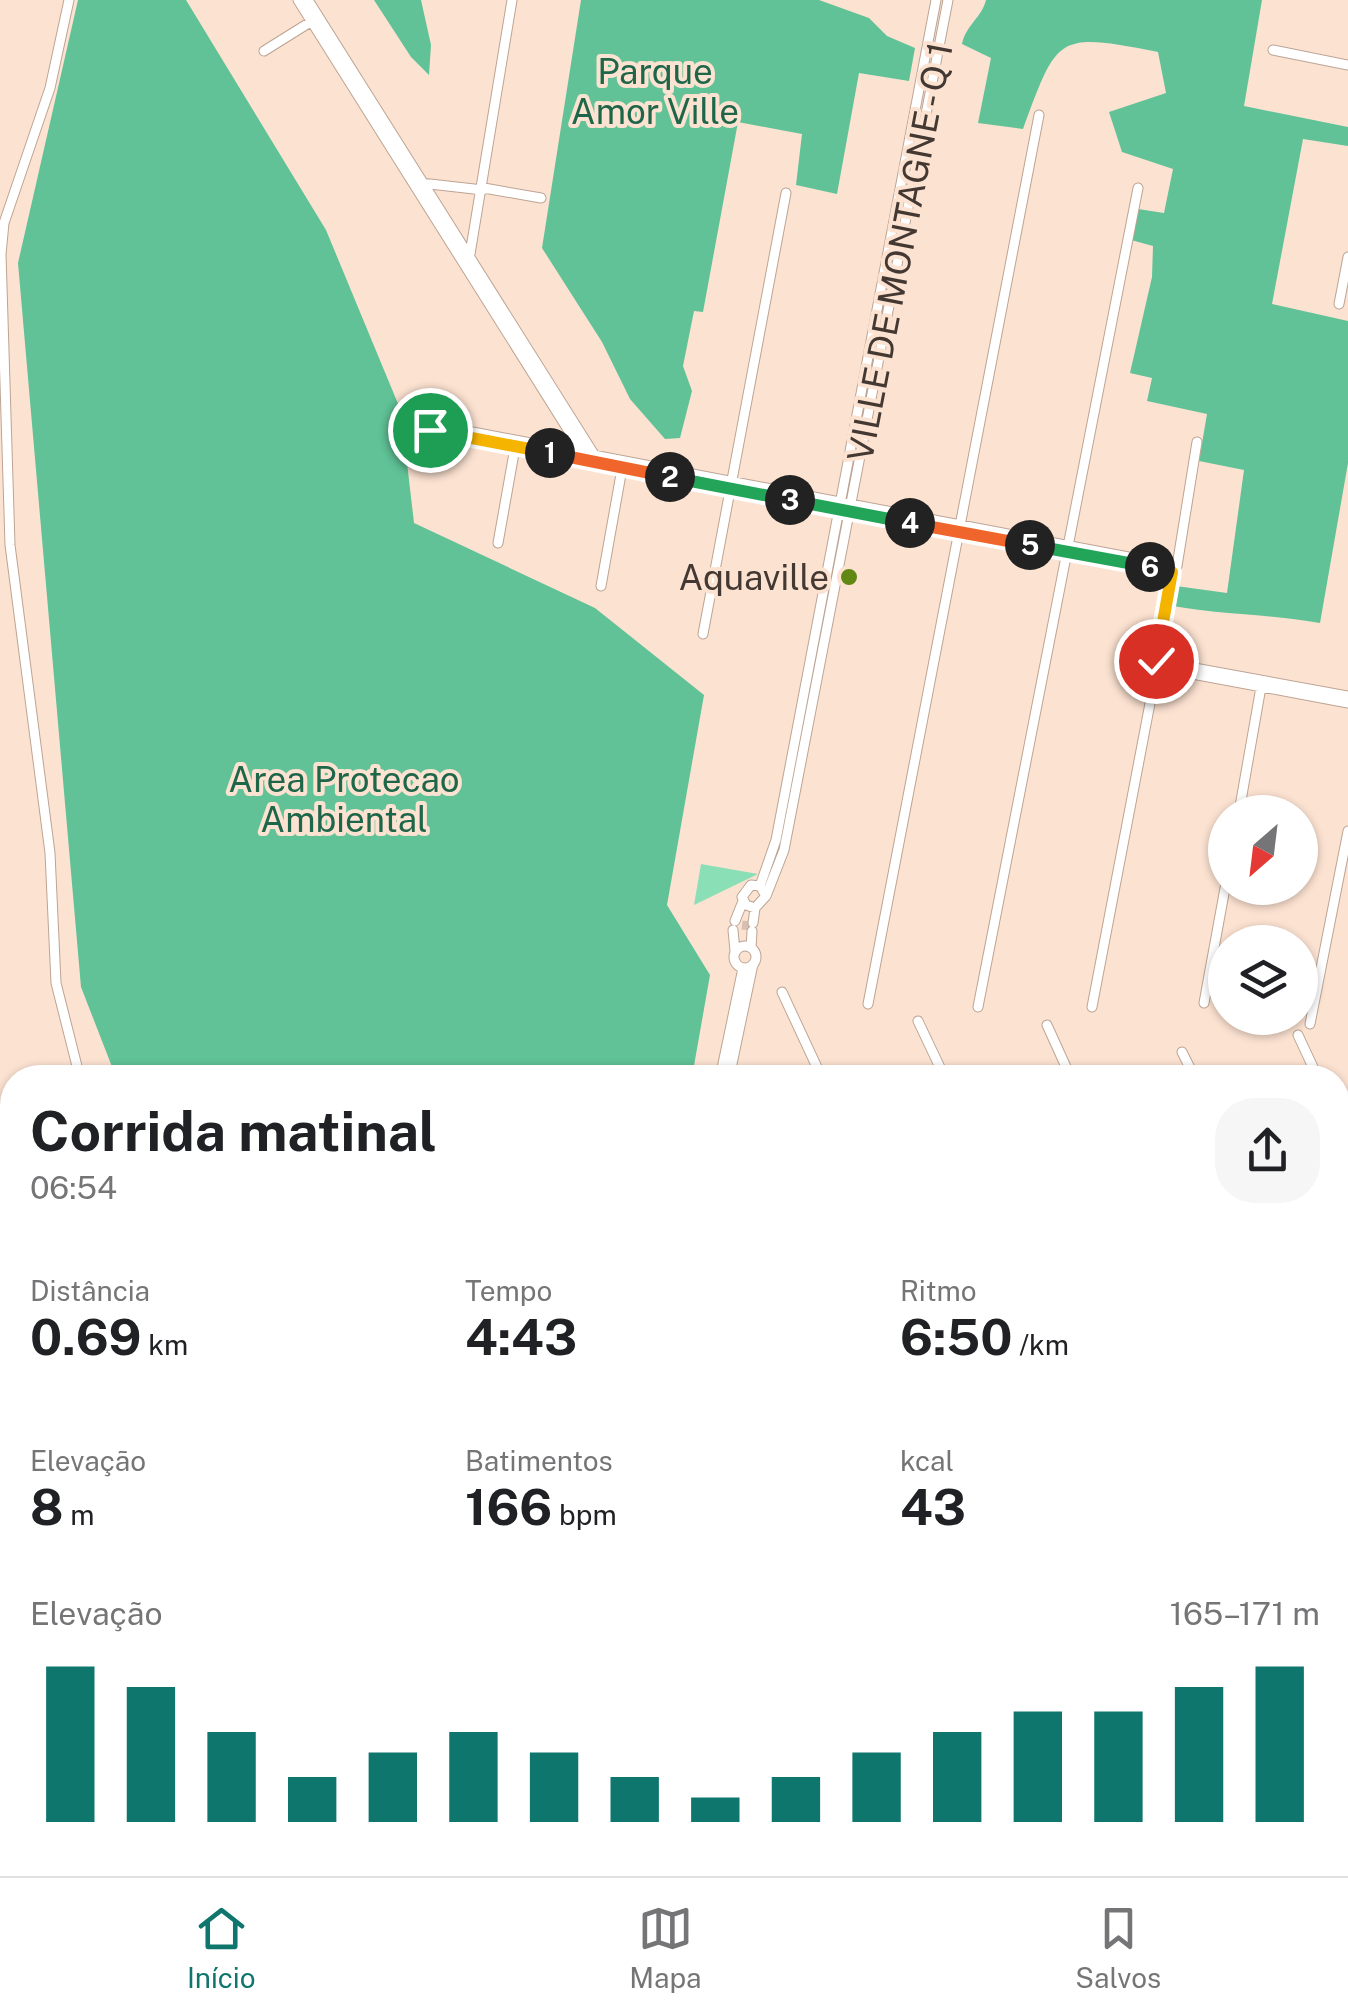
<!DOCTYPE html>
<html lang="pt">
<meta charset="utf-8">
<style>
body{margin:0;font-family:"Public Sans",sans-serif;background:#f6f6f6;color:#202124;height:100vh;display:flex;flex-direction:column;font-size:38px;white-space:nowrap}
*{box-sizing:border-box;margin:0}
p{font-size:32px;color:#757577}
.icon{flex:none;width:55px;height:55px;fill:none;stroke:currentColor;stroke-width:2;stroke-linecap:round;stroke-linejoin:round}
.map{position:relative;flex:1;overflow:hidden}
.panel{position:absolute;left:0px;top:1065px;width:1350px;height:812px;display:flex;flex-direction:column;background:#fff;border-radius:40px 40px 0 0;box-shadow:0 2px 8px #0004}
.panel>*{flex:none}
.needle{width:65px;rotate:208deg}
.controls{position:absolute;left:1208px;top:795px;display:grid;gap:20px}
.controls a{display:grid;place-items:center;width:110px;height:110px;border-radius:50%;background:#fff;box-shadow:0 2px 8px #0004;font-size:50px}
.pin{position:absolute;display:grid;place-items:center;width:85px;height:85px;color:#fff;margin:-42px;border:5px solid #fff;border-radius:50%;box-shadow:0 2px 10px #0007}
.km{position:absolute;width:50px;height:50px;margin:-25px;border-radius:50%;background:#222;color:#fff;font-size:28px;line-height:50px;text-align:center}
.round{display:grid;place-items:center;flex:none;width:105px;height:105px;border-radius:40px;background:#f6f6f6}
.head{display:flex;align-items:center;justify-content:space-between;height:170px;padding:0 30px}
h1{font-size:55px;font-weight:700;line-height:75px}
.metrics{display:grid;grid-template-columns:repeat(3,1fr);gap:15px;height:170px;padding:10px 30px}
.metrics div{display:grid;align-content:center}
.metrics b{font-size:50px;font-weight:700}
.metrics small{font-size:28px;font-weight:400}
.metrics p{font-size:28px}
.chart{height:280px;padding:20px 30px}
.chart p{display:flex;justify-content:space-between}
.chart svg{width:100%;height:180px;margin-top:10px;stroke:#0f766e;stroke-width:6}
.tab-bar{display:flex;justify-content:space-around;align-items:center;height:140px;border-top:2px solid #e0e0e0;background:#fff;font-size:28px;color:#757577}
.tab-bar a{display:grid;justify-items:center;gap:5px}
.tab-bar .selected{color:#0f766e}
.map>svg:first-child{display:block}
.green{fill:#8bdfb7}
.forest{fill:#60c296}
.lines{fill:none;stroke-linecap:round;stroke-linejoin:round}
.minor-tunnel{stroke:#d7c0b1;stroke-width:9;stroke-dasharray:9 4.5;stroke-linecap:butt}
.minor-casing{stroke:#bda494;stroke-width:11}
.major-casing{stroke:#bda494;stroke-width:14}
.minor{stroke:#fff;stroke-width:9}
.major{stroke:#fff;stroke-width:11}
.split-1-casing{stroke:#fff;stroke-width:20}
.split-2-casing{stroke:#fff;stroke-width:20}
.split-3-casing{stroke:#fff;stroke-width:20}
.split-4-casing{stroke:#fff;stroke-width:20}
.split-5-casing{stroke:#fff;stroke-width:20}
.split-6-casing{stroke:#fff;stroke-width:20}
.split-7-casing{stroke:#fff;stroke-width:20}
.split-1{stroke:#f5b400;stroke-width:12}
.split-2{stroke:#f0652b;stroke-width:12}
.split-3{stroke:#22a559;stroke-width:12}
.split-4{stroke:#22a559;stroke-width:12}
.split-5{stroke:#f0652b;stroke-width:12}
.split-6{stroke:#22a559;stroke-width:12}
.split-7{stroke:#f5b400;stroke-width:12}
.poi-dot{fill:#618812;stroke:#fce2d1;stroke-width:4}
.labels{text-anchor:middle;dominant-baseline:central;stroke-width:8;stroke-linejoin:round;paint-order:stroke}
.park-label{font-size:35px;fill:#1d6649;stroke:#fce2d1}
.street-label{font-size:35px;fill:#433832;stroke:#fce2d1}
.poi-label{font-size:35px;fill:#433832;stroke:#fce2d1;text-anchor:end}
</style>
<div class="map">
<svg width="1348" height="1876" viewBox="0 0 1348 1876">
<rect width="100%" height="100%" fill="#fce2d1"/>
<path class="green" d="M701 864 758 874 694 905Z
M1348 1260V1876H20L42 1865H1338V1264Z"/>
<path class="forest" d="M78 0H186L326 230 401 411 414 523 595 608 704 695 667 905 710 975 692 1077H116L81 987 18 263Z
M374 0H421L431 45 429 75 411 57Z
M581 0H819L869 18 887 36 915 48 909 81 859 73 837 194 796 185 802 134 738 122 703 312 694 311 683 366 692 391 680 438 665 439 630 399 602 342 542 248Z
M986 0H1262L1244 106 1348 127V146L1303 139 1272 304 1348 321V463L1320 623C1270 614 1223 615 1173 606L1176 586 1227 593 1244 470 1199 461 1207 414 1147 401 1152 378 1130 373 1152 277 1153 246 1131 240 1138 209 1164 213 1173 169 1122 152 1109 112 1166 93 1158 52C1056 32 1058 35 1023 129L978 123 991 58 962 44C966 25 982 17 986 0Z"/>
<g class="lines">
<path class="minor-tunnel" d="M746 930 747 921"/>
<g class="minor-casing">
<path id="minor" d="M69 0 50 88 4 223 1 254 10 545 50 853 56 983 80 1078
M298 0 584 455
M308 0 595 456
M1273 50 1348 65
M264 51 312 21
M421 183 483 190
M484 188 541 198
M470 254 512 0
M1339 304 1348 257
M431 424 429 428 435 431 515 448 1176 572
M431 424 1160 563
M498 543 516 442
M1177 566 1197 442
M601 586 623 463
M703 634 786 193
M1156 661 1348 696
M1155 667 1348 703
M1239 812 1261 687
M760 886 776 840 936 0
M766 896 784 850 948 0
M735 921 743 901
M753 923 755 908 766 896 760 886 751 885 742 897 746 905 755 908
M733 930 735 951
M734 957a11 11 0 1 1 22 0a11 11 0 1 1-22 0Z
M751 948 752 931
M782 992 822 1078
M1204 1003 1225 888
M868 1004 1039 115
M978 1007 1138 188
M1092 1007 1177 562
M918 1021 945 1078
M1310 1024 1348 831
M1047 1025 1071 1078
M1298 1035 1318 1078
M1182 1052 1195 1078
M720 1078 743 968
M729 1078 753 964
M0 1114 12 1101
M1338 1118 1346 1133
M0 1213 12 1236
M0 1358 12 1352
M0 1379 12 1371
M0 1393 12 1416
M0 1573 12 1597
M0 1650 12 1673
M0 1690 12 1713"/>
</g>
<g class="major-casing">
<path id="major" d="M1338 1207 1348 1202
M1338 1256 1348 1252
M0 1837 12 1831
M5 1876 28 1865"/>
</g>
<use href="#minor" class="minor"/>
<use href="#major" class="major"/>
</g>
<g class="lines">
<g class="split-1-casing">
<path id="split-1" d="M430 430 550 453"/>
</g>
<g class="split-2-casing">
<path id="split-2" d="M550 453 670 477"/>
</g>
<g class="split-3-casing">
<path id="split-3" d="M670 477 790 500"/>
</g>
<g class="split-4-casing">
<path id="split-4" d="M790 500 910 523"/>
</g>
<g class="split-5-casing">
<path id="split-5" d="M910 523 1030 545"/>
</g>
<g class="split-6-casing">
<path id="split-6" d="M1030 545 1150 567"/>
</g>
<g class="split-7-casing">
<path id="split-7" d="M1150 567 1172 572 1156 661"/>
</g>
<use href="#split-1" class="split-1"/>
<use href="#split-2" class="split-2"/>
<use href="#split-3" class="split-3"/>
<use href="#split-4" class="split-4"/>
<use href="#split-5" class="split-5"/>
<use href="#split-6" class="split-6"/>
<use href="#split-7" class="split-7"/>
</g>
<circle class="poi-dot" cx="849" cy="577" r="10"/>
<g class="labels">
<g class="park-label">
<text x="655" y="71">Parque<tspan x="655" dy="40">Amor Ville</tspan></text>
<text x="344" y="779">Area Protecao<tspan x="344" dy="40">Ambiental</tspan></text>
</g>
<g class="street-label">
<text transform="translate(900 252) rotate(-79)">VILLE DE MONTAGNE - Q 1</text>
</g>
<g class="poi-label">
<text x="829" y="577">Aquaville</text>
</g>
</g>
</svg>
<div class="controls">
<a><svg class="needle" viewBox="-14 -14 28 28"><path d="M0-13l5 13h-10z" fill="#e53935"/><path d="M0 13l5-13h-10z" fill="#757577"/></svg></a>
<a><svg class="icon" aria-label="layers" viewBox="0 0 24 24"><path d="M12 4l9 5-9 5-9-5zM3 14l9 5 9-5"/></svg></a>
</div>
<div class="pin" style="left:430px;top:430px;background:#1e9e55"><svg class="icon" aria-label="arrive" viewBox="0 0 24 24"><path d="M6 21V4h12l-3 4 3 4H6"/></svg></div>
<div class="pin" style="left:1156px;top:661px;background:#d93025"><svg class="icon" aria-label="check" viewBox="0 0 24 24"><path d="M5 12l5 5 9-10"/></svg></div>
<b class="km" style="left:550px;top:453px">1</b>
<b class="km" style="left:670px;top:477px">2</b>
<b class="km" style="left:790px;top:500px">3</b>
<b class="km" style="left:910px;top:523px">4</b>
<b class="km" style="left:1030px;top:545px">5</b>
<b class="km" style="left:1150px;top:567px">6</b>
<section class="panel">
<div class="head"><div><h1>Corrida matinal</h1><p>06:54</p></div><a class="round"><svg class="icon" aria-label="share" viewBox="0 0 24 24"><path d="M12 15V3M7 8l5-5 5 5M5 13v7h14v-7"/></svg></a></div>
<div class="metrics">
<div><p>Distância</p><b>0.69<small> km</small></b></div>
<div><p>Tempo</p><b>4:43</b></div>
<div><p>Ritmo</p><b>6:50<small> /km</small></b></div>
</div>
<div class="metrics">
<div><p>Elevação</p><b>8<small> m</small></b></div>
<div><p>Batimentos</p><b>166<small> bpm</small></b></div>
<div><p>kcal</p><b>43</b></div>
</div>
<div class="chart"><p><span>Elevação</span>165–171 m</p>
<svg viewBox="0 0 160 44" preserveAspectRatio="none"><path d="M5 44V6M15 44V11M25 44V22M35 44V33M45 44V27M55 44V22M65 44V27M75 44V33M85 44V38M95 44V33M105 44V27M115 44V22M125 44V17M135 44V17M145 44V11M155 44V6"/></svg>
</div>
</section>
</div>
<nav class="tab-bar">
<a class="selected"><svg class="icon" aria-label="home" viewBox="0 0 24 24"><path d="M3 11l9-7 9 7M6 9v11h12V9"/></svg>Início</a>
<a><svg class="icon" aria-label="map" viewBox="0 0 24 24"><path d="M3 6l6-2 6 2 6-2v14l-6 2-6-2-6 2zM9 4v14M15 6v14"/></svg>Mapa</a>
<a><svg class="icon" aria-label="saved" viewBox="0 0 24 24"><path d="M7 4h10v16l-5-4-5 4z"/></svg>Salvos</a>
</nav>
